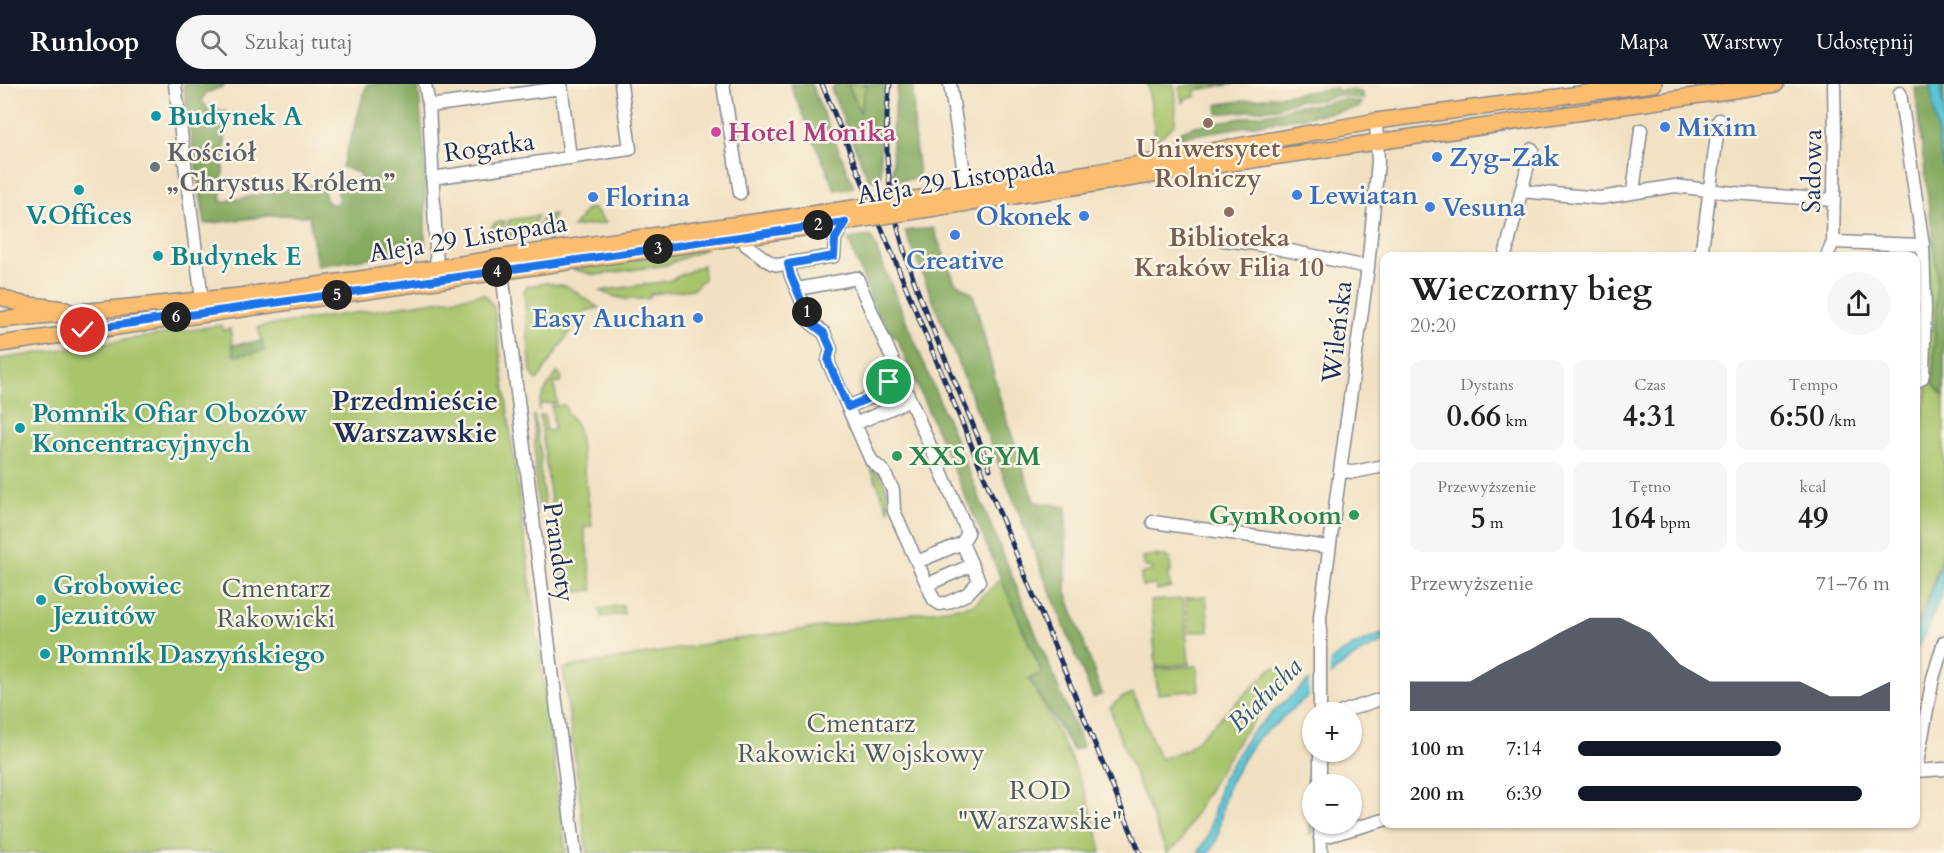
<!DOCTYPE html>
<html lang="pl">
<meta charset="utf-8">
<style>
body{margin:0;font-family:Cardo,serif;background:#f6f6f6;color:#202124;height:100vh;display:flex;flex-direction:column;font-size:22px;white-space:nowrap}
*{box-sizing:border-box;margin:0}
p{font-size:20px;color:#757577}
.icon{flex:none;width:33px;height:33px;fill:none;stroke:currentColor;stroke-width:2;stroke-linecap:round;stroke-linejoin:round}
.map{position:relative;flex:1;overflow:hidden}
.sheet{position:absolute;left:1380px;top:168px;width:540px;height:576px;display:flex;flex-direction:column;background:#fff;border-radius:12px;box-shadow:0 2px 4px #0004}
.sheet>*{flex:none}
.controls{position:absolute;left:1302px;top:618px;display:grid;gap:12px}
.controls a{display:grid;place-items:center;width:60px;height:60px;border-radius:50%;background:#fff;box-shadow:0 2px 4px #0004;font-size:30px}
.pin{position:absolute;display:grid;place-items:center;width:51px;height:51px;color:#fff;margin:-26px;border:3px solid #fff;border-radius:50%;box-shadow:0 2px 6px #0007}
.km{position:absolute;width:30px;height:30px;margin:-15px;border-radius:50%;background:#222;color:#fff;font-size:16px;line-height:30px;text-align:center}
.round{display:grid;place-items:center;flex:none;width:63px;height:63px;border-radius:32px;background:#f6f6f6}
.head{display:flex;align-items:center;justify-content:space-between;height:102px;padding:0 30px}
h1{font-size:33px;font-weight:700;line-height:45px}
.figures{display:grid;grid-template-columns:repeat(3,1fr);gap:9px;height:102px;padding:6px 30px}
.figures div{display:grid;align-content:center;border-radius:12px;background:#f6f6f6;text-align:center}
.figures b{font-size:30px;font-weight:700}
.figures small{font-size:16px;font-weight:400}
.figures p{font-size:16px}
.chart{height:168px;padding:12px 30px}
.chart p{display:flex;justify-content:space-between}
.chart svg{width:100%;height:108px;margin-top:6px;fill:#111827;opacity:.7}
ul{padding:0 30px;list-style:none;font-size:20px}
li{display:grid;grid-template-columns:96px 72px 1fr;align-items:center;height:45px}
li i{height:15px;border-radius:8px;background:#111827}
header{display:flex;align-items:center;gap:36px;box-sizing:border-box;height:84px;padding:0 30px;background:#111827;color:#fff}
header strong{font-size:28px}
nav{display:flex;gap:33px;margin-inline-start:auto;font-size:21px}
.search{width:420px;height:54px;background:#f6f6f6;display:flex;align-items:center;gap:15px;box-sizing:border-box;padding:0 21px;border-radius:33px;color:#757577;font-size:22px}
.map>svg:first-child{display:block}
.green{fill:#a8c56c;stroke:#627a65;stroke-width:1.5}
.forest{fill:#86aa60;stroke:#506c5f;stroke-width:1.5}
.water{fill:#5ac5d4;stroke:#3a7a99;stroke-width:1.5}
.pier{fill:#f1e1c2}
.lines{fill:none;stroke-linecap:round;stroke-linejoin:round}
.minor-casing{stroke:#868890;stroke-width:15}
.major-casing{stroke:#868890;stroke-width:18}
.minor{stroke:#fff;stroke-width:12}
.major{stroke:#fcbd6e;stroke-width:15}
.rail-casing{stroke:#1b2f5e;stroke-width:5}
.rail{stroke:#fcf5e5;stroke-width:3;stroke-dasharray:9;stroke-linecap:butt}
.major-bridge-casing{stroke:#868890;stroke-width:18;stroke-linecap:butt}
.major-bridge{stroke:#fcbd6e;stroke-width:15}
.route-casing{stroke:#fff;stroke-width:12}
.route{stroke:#1a73e8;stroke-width:8}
.culture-dot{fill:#0f9aa8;stroke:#fcf5e5;stroke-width:2}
.education-dot{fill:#8d6e63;stroke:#fcf5e5;stroke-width:2}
.shop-dot{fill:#3f7fe0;stroke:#fcf5e5;stroke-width:2}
.hotel-dot{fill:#d1479c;stroke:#fcf5e5;stroke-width:2}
.worship-dot{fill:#6b7280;stroke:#fcf5e5;stroke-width:2}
.leisure-dot{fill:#2e9e5b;stroke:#fcf5e5;stroke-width:2}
.labels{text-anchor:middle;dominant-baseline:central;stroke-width:5;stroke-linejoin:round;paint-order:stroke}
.culture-label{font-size:26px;font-weight:bold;fill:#0d838f;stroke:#fcf5e5;text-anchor:start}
.shop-label{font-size:26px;font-weight:bold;fill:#366cbe;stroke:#fcf5e5;text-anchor:start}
.hotel-label{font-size:26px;font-weight:bold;fill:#b23c85;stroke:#fcf5e5;text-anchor:start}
.street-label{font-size:26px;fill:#1b2f5e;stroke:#fcf5e5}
.education-label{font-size:26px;font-weight:bold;fill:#785e54;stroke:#fcf5e5}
.worship-label{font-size:26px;font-weight:bold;fill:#5b616d;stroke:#fcf5e5;text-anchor:start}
.leisure-label{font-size:26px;font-weight:bold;fill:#27864d;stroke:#fcf5e5;text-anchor:start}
.park-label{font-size:26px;fill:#455c62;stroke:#fcf5e5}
.water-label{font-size:27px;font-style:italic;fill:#2e5c81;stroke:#fcf5e5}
.quarter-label{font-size:28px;font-weight:bold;fill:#1b2f5e;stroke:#fcf5e5}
</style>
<header>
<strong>Runloop</strong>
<div class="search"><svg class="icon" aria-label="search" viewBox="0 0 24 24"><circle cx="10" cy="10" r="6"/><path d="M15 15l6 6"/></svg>Szukaj tutaj</div>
<nav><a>Mapa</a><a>Warstwy</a><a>Udostępnij</a></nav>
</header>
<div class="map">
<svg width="1944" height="769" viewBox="0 0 1944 769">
<rect width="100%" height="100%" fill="#fcf5e5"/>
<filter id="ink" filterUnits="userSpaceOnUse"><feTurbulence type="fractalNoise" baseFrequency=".0167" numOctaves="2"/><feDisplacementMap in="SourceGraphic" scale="12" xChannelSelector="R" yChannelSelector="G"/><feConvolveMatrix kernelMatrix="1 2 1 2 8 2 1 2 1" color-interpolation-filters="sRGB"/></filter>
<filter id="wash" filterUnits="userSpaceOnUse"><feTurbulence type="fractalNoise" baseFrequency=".008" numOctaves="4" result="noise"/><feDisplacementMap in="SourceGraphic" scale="24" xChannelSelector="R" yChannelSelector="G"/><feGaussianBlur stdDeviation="1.35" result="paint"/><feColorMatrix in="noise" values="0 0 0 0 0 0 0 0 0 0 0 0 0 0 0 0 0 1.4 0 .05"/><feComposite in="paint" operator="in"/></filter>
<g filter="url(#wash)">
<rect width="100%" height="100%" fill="#f1e1c2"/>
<path class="green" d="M848 0H866L861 30Z
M1146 0H1174L1176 15 1175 40 1156 57 1148 2Z
M1198 0H1234L1195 6 1196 13 1185 14V17L1182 19 1179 3Z
M593 124 606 139 573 143 587 125Z
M554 130 551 145 535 147 544 132Z
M538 132 528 149 504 153 509 136Z
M505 137 498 154 487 156 488 148 495 139Z
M1944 153V463L1930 509 1916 542V362L1927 307 1929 154Z
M707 164 666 181 595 191 572 185Z
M703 181 704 195 693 205 650 210V214C633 217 616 215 601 207L668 197Z
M546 199 567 202 599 224 588 226 581 231 537 297 531 288 524 207 528 202Z
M484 210 494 223 566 769H0V275L222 241 223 246 230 245 234 271 264 267 258 243Z
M557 289 561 291 562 298 554 299 557 319 540 320 539 327C539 312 549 301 557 289Z
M565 321 567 329 578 344 592 442 584 443 593 506 563 510 540 332 545 331 546 347 554 346 552 322Z
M534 331 541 372 540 384 545 423 539 424 536 404Z
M869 381C887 396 888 404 889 427Z
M1157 471 1158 474 1159 472H1166L1167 474H1170L1171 489 1167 490 1171 503 1157 506 1156 501 1142 502 1141 490 1152 487V483H1145L1142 473Z
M999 497H1002L1042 589 1029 595C1059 651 1092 706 1101 769H587L563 584 724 557 967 522 975 520Z
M1206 512 1209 547 1189 548 1186 514Z
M1183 515 1189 580 1156 583 1151 517Z
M623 521 624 530 601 533 600 525Z
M1197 582 1199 606 1158 610 1155 585Z
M1272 584 1281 585 1289 595 1270 615 1238 657 1198 724 1181 757 1167 769 1119 651 1110 624 1121 614 1133 609 1160 675 1188 665Z
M1310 676 1313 677V748L1310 750Z"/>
<path class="forest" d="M183 0H223L224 2 206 9 202 17 209 26 227 28 221 118 322 99 327 118 333 121 339 117 338 107 343 104 346 99 355 101 361 96 359 89 342 83 367 0H418L425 78V165L317 182 309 132 276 131 205 140Z
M790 0H811L854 103 835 106Z
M837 0H848L860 28 866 0H885L880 54 881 93 869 97 831 5Z
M898 0H914L913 6 915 61 919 89 915 95 893 96 892 48Z
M1944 1V313L1933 300 1937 190 1915 4Z
M1336 4 1337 7C1346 6 1353 5 1362 9L1364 15 1339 11 1319 16H1298L1277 24 1218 30 1217 21 1219 20Z
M1343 15 1362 19 1358 24 1174 54 1182 47 1195 42 1282 27 1297 21H1314Z
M933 144 955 198 973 210 1002 322 1034 418 1066 423V508L1102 610 1093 614 905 147Z
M871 152 1083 663 1073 666 1029 595 1042 589 897 255 880 238 848 155Z
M261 257 264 267 234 272 232 261Z"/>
<path class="water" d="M1930 0H1940L1944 28V92Z
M1944 469V502L1928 545 1916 565V546L1924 530Z
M1384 549V558C1343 571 1316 608 1283 633 1276 642 1266 646 1258 654 1247 666 1241 680 1233 693 1223 710 1221 734 1218 752 1217 758 1212 764 1209 769H1198L1208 752 1222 695 1250 650 1283 619 1339 570 1355 561Z"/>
<path class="pier" d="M1330 575 1329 597 1309 616V592Z"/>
</g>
<g filter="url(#ink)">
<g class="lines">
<g class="minor-casing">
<path id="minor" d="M175 0 202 216
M425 0 429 22 437 184
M561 0 570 74
M723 0 740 109
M950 0 967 107
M1900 9 1923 161 1925 223 1923 289 1922 294 1916 298
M429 22 561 4
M432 94 630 65 621 0
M1521 107 1600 114 1675 102 1733 109 1834 116
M1633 108 1641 46
M1223 156 1256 160 1368 183
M1833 158 1923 161
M746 161 771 179 778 181 834 172 835 155 845 138
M1505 172 1532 65
M1701 172 1719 36
M1827 172 1833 158 1835 53 1834 0
M788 180 791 192 811 239 824 249 831 265 828 277 855 340 910 316
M501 181 575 769
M797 205 857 194 968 449 962 459 917 478 894 427 893 406 884 388 871 376 855 340
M848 323 890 305 889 298
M1340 387 1354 388 1384 382
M1153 438 1328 463
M917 478 934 516 940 520 944 519
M933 498 972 481 962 459
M947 519 967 510 979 497 972 481
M1320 628V533L1368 183 1378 78 1376 37
M1342 628 1384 614
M1320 668V700
M1916 685 1933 594 1944 558
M1916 687 1944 685
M1320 740 1321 769
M1320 754 1384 736"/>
</g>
<g class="major-casing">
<path id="major" d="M935 112 1096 88 1376 37 1654 0
M935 124 1225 80 1776 0
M0 212C21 224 44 220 66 226
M0 236 239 212 437 184 535 168 840 126
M0 260 845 138"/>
</g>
<use href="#minor" class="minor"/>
<use href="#major" class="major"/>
<g class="rail-casing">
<path id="rail" d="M822 0 1140 769
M890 0C869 147 943 253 990 385"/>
</g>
<use href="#rail" class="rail"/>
<g class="major-bridge-casing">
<path id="major-bridge" d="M840 126 935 112
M845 138 935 124"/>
</g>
<use href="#major-bridge" class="major-bridge"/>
</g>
</g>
<g class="lines" filter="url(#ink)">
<g class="route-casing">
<path id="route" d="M83 246 845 138 835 155 834 172 788 180 791 192 811 239 824 249 831 265 828 277 848 323 890 305 889 298"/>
</g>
<use href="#route" class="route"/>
</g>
<g class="culture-dot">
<circle cx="156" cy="32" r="6"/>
<circle cx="79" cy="106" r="6"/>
<circle cx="158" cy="172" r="6"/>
<circle cx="20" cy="344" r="6"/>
<circle cx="41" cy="516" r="6"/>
<circle cx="45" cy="570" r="6"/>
</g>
<g class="education-dot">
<circle cx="1208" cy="39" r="6"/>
<circle cx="1229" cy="128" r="6"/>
</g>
<g class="shop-dot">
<circle cx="1665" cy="43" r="6"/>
<circle cx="1437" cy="73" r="6"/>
<circle cx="1297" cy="111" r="6"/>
<circle cx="593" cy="113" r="6"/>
<circle cx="1430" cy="123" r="6"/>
<circle cx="1084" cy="132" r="6"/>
<circle cx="955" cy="151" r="6"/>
<circle cx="698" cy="234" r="6"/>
</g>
<circle class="hotel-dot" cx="716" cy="48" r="6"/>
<circle class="worship-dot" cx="155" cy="83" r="6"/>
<g class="leisure-dot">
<circle cx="897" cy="372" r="6"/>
<circle cx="1354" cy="431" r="6"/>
</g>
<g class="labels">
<g class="culture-label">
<text x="168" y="32">Budynek A</text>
<text x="79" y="131" text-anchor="middle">V.Offices</text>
<text x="170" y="172">Budynek E</text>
<text x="32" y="329">Pomnik Ofiar Obozów<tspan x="32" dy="30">Koncentracyjnych</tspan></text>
<text x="53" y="501">Grobowiec<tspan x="53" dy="30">Jezuitów</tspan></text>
<text x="57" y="570">Pomnik Daszyńskiego</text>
</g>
<g class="shop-label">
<text x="1677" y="43">Mixim</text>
<text x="1449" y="73">Zyg-Zak</text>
<text x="1309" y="111">Lewiatan</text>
<text x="605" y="113">Florina</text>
<text x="1442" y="123">Vesuna</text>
<text x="1072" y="132" text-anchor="end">Okonek</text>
<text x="955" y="176" text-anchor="middle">Creative</text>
<text x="686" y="234" text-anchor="end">Easy Auchan</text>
</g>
<g class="hotel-label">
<text x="728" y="48">Hotel Monika</text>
</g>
<g class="street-label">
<text transform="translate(489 63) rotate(-8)">Rogatka</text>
<text transform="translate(1812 87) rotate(-89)">Sadowa</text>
<text transform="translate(956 96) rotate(-9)">Aleja 29 Listopada</text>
<text transform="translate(468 154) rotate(-9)">Aleja 29 Listopada</text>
<text transform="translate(1337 248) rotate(-83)">Wileńska</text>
<text transform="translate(559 468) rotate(82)">Prandoty</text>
</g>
<g class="education-label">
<text x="1208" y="64">Uniwersytet<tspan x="1208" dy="30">Rolniczy</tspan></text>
<text x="1229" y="153">Biblioteka<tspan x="1229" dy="30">Kraków Filia 10</tspan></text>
</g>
<g class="worship-label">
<text x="167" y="68">Kościół<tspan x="167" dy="30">„Chrystus Królem”</tspan></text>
</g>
<g class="leisure-label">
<text x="909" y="372">XXS GYM</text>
<text x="1342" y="431" text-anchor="end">GymRoom</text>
</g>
<g class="park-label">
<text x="276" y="504">Cmentarz<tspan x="276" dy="30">Rakowicki</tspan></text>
<text x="861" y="639">Cmentarz<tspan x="861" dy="30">Rakowicki Wojskowy</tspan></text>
<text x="1040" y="706">ROD<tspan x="1040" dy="30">"Warszawskie"</tspan></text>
</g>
<g class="water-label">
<text transform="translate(1265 611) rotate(-45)">Białucha</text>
</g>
<g class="quarter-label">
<text x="415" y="317">Przedmieście<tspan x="415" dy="32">Warszawskie</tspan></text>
</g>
</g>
</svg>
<div class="controls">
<a>+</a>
<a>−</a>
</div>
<div class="pin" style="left:889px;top:298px;background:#1e9e55"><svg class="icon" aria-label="arrive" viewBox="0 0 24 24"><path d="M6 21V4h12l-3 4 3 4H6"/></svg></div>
<div class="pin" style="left:83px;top:246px;background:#d93025"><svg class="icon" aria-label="check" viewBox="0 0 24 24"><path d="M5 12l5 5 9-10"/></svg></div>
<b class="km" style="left:807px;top:228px">1</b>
<b class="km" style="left:818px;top:141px">2</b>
<b class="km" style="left:658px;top:165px">3</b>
<b class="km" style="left:497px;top:188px">4</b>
<b class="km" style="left:337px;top:211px">5</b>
<b class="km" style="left:176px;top:233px">6</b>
<section class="sheet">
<div class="head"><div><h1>Wieczorny bieg</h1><p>20:20</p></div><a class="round"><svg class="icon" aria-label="share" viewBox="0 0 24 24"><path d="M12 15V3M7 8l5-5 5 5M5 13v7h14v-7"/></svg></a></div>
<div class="figures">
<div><p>Dystans</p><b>0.66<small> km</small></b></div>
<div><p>Czas</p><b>4:31</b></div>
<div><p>Tempo</p><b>6:50<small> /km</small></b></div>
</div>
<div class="figures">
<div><p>Przewyższenie</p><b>5<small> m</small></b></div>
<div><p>Tętno</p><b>164<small> bpm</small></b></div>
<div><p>kcal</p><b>49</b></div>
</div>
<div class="chart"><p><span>Przewyższenie</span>71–76 m</p>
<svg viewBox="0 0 160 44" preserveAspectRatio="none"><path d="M0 44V32L10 32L20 32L30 25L40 19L50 12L60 6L70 6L80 12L90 25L100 32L110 32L120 32L130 32L140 38L150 38L160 32V44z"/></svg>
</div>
<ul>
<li><b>100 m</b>7:14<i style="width:65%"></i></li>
<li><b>200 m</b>6:39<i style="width:91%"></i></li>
</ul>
</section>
</div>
